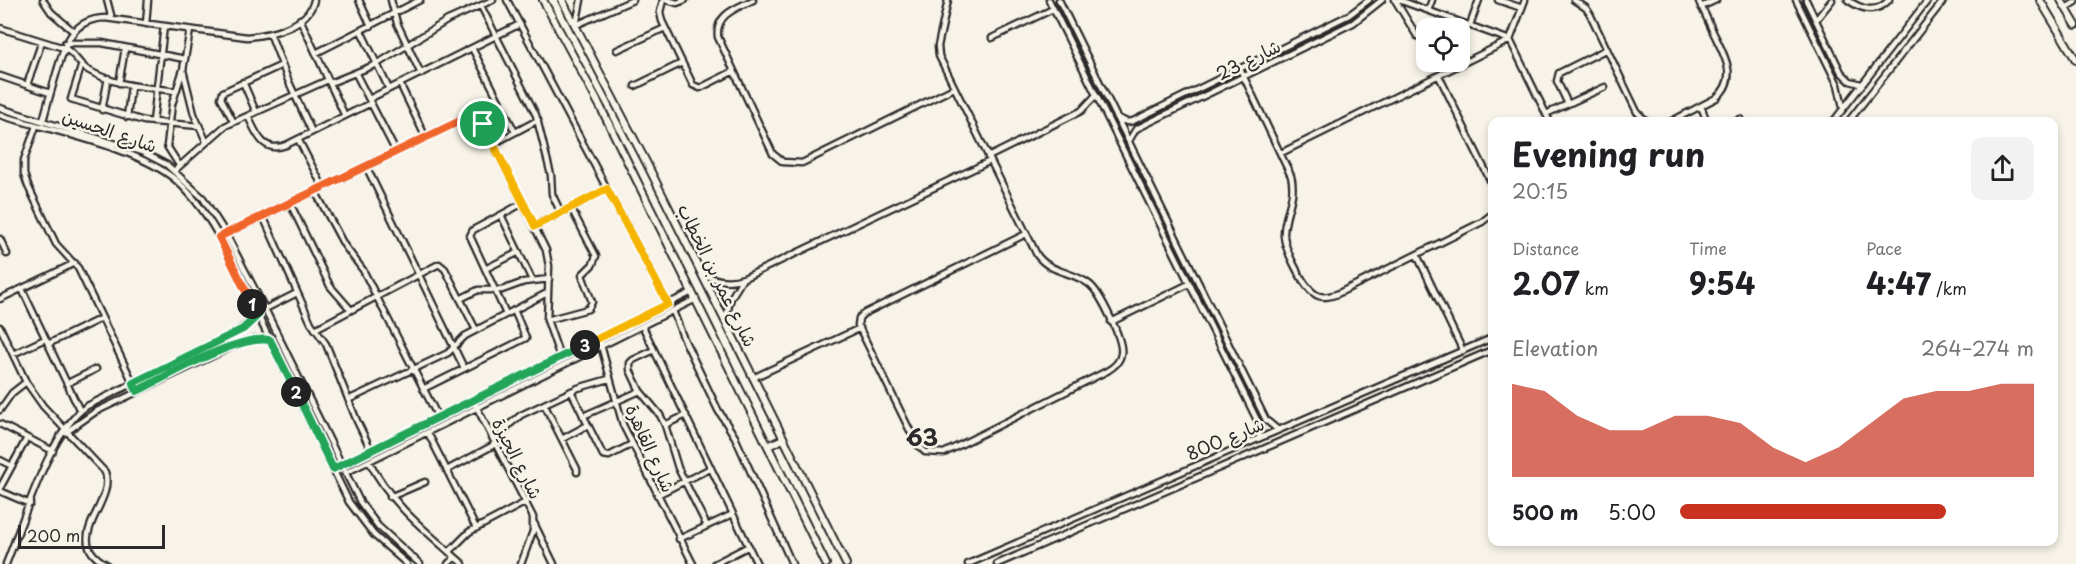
<!DOCTYPE html>
<meta charset="utf-8">
<style>
body{margin:0;font-family:"Playpen Sans","Playpen Sans Arabic",sans-serif;background:#f2f2f2;color:#202124;height:100vh;display:flex;flex-direction:column;font-size:22px;white-space:nowrap}
*{box-sizing:border-box;margin:0}
p{font-size:20px;color:#757577}
.icon{flex:none;width:33px;height:33px;fill:none;stroke:currentColor;stroke-width:2;stroke-linecap:round;stroke-linejoin:round}
.map{position:relative;flex:1;overflow:hidden}
.details{position:absolute;left:1488px;top:117px;width:570px;height:429px;display:flex;flex-direction:column;background:#fff;border-radius:12px;box-shadow:0 3px 9px #0003}
.details>*{flex:none}
.controls{position:absolute;left:1416px;top:18px;display:grid;gap:12px}
.controls a{display:grid;place-items:center;width:54px;height:54px;border-radius:12px;background:#fff;box-shadow:0 3px 9px #0003;font-size:30px}
.scale{position:absolute;left:18px;bottom:15px;width:147px;box-sizing:border-box;padding-left:6px;border:3px solid #2b2b2b;border-top:0;font-size:16px;line-height:21px;white-space:nowrap;color:#2b2b2b;-webkit-text-stroke:4px #f7f3e8;paint-order:stroke}
.pin{position:absolute;display:grid;place-items:center;width:51px;height:51px;color:#fff;margin:-26px;border:3px solid #fff;border-radius:50%;box-shadow:0 2px 6px #0007}
.km{position:absolute;width:30px;height:30px;margin:-15px;border-radius:50%;background:#222;color:#fff;font-size:16px;line-height:30px;text-align:center}
.round{display:grid;place-items:center;flex:none;width:63px;height:63px;border-radius:12px;background:#f2f2f2}
.summary{display:flex;align-items:center;justify-content:space-between;height:102px;padding:0 24px}
h1{font-size:33px;font-weight:700;line-height:45px}
.figures{display:grid;grid-template-columns:repeat(3,1fr);gap:9px;height:102px;padding:6px 24px}
.figures div{display:grid;align-content:center}
.figures b{font-size:30px;font-weight:700}
.figures small{font-size:16px;font-weight:400}
.figures p{font-size:16px}
.chart{height:168px;padding:12px 24px}
.chart p{display:flex;justify-content:space-between}
.chart svg{width:100%;height:108px;margin-top:6px;fill:#c8321e;opacity:.7}
ul{padding:0 24px;list-style:none;font-size:20px}
li{display:grid;grid-template-columns:96px 72px 1fr;align-items:center;height:45px}
li i{height:15px;border-radius:8px;background:#c8321e}
.map>svg:first-child{display:block}
.lines{fill:none;stroke-linecap:round;stroke-linejoin:round}
.street-casing{stroke:#2b2b2b;stroke-width:9}
.secondary-casing{stroke:#2b2b2b;stroke-width:10}
.street{stroke:#f7f3e8;stroke-width:4.5}
.secondary{stroke:#f7f3e8;stroke-width:6}
.split-1-casing{stroke:#fff;stroke-width:12}
.split-2-casing{stroke:#fff;stroke-width:12}
.split-3-casing{stroke:#fff;stroke-width:12}
.split-4-casing{stroke:#fff;stroke-width:12}
.split-1{stroke:#f0652b;stroke-width:8}
.split-2{stroke:#22a559;stroke-width:8}
.split-3{stroke:#22a559;stroke-width:8}
.split-4{stroke:#f5b400;stroke-width:8}
.labels{text-anchor:middle;dominant-baseline:central;stroke-width:5;stroke-linejoin:round;paint-order:stroke}
.street-label{font-size:18px;fill:#2b2b2b;stroke:#f7f3e8}
.district-label{font-size:24px;font-weight:bold;fill:#2b2b2b;stroke:#f7f3e8}
</style>
<div class="map">
<svg width="2076" height="564" viewBox="0 0 2076 564">
<rect width="100%" height="100%" fill="#f7f3e8"/>
<filter id="ink" filterUnits="userSpaceOnUse"><feTurbulence type="fractalNoise" baseFrequency=".0167" numOctaves="2"/><feDisplacementMap in="SourceGraphic" scale="12" xChannelSelector="R" yChannelSelector="G"/><feConvolveMatrix kernelMatrix="1 2 1 2 8 2 1 2 1" color-interpolation-filters="sRGB"/></filter>
<g filter="url(#ink)">
<g class="lines">
<g class="street-casing">
<path id="street" d="M43 0 51 12 73 31
M107 0 112 19
M359 0 371 26
M391 0 397 23 421 74
M507 0 668 304
M581 0 576 25 633 0
M663 0 660 12 662 21 693 85 700 88 734 71
M667 0 677 3 685 0
M753 0C737 8 715 14 718 37L773 154 783 162 802 163 954 88
M948 0 938 46 939 56 1037 255C1050 273 1072 271 1089 284 1100 292 1124 341 1121 354 1120 362 1114 367 1107 371L944 453 925 452 916 443 858 325 859 318 863 314 1026 234
M1049 0 1256 418 1260 427 1259 438
M1059 0 1266 420 1278 430
M1395 0 1417 36 1426 40
M1399 0 1510 40 1550 122
M1498 0 1522 8
M1574 0 1586 8 1590 14 1637 112 1647 122
M1796 0 1838 85 1843 107
M1806 0 1841 72 1850 81 1861 84
M1848 0C1862 10 1876 14 1889 0
M481 6 536 115 551 175 552 194 561 213
M1701 7 1716 0
M2066 8 2076 2
M1428 10 1432 0
M300 19 345 116
M1816 20 1832 0
M146 24 148 0
M0 28 64 48C75 53 78 64 88 70 115 86 145 87 176 91
M361 31 389 89
M1460 31 1470 25 1479 0
M270 33 288 80 312 132
M992 38 1053 9
M65 43H102L185 59
M472 48 515 132
M617 50 665 28
M316 53 420 0
M82 64 71 99 144 121 199 126
M1240 69 1291 176C1297 198 1283 215 1284 236 1285 250 1305 292 1319 296 1325 298 1331 296 1337 294L1482 222 1492 214
M183 70 194 114 206 141
M356 74 396 152
M0 76 50 93
M1439 76 1492 184
M243 82 256 112
M119 83 125 49
M330 83 377 64 448 20 493 0
M400 84 426 138
M27 85 42 41
M635 86 682 63
M369 99 520 24
M1568 104 1557 81 1559 73 1607 49
M1701 106 1707 122
M0 108 142 152 167 165 203 198 226 234 265 309 360 502 378 526 420 564
M102 110 108 78
M1546 114 1605 87
M0 115C51 131 138 147 177 181 197 199 211 221 223 244L349 502 374 535 407 564
M248 116C256 133 263 154 286 145L371 103
M127 117 131 86
M1118 118 1127 122 1133 121 1349 15 1369 0
M43 121C47 105 52 88 57 71 65 44 72 19 105 18L247 37C270 35 309 26 314 0
M233 121 221 98 223 92 282 65
M153 122 164 26
M1670 122 1716 98C1739 79 1725 56 1714 34 1709 23 1704 11 1698 0
M1735 122 1740 119
M1833 122 1928 0
M1848 122 1944 0
M36 126 24 160V174L28 186 56 244 78 268 137 391
M298 139 323 187
M1130 139 1136 129 1353 23 1382 0
M493 144 538 120
M1281 153 1510 40 1525 0
M988 157 1081 111 1096 95
M179 165 167 146 172 104 183 70 190 30
M366 166 464 368
M174 171 225 126 328 80
M315 191 344 245 363 270 438 417
M290 203 330 286 351 310
M501 215 532 280
M263 216 311 323 326 344 357 421 371 450
M535 226 607 189
M224 235 464 119 475 118 483 124 546 250 549 266 547 320 560 357
M0 239 7 254
M1417 255 1463 351
M485 269 519 252
M701 272C714 281 729 283 744 278L990 161
M22 289 80 411
M0 299 75 263
M460 299 478 290H502L524 282 549 279
M265 309 297 293
M673 311 683 337 718 410 735 437 792 564
M506 314 470 236 473 230 523 203
M547 320 588 309 592 302 582 275 593 264 596 256 571 208
M725 321 731 298 742 280
M1111 322 1189 284
M0 327 26 382 43 406 105 472C116 504 60 539 106 564
M643 327 757 564
M315 329 439 264 445 269 476 330
M599 338 623 425 693 564
M48 344 102 318
M654 350 633 360 630 363V370L640 391 660 415 665 425 678 468 707 526
M13 354 45 339
M753 378 860 328
M68 383 96 369
M423 389 526 338 514 310
M571 391 603 455 609 456 632 444
M350 399 448 353 465 336 547 293
M473 400 533 517V531L521 564
M544 404 577 469V472
M0 410 12 393 26 382
M583 416 640 391
M0 424 53 451
M665 425 686 415
M65 433 95 412 242 342 256 339 270 340
M428 433 476 528
M562 439 588 425
M0 460 12 466
M369 461C391 505 427 532 463 564
M333 469 692 292
M447 470 492 446 510 424 521 415 578 388 609 379
M345 473 696 299
M0 488 27 438
M0 491 30 504
M657 495 711 468
M390 497 425 482
M534 523 554 564
M679 539 733 514
M449 552 469 532 526 502
M6 564C24 520 49 432 87 406L237 332 258 315
M448 564 455 557
M714 564 749 546
M968 564 1492 338
M997 564 1492 350"/>
</g>
<g class="secondary-casing">
<path id="secondary" d="M543 0 601 108 826 564
M562 0 646 162 846 564
M2040 0 2076 60
M2061 0 2076 25
M768 446 783 439"/>
</g>
<use href="#street" class="street"/>
<use href="#secondary" class="secondary"/>
</g>
</g>
<g class="lines" filter="url(#ink)">
<g class="split-1-casing">
<path id="split-1" d="M252 304 219 237 464 119 474 118 483 124"/>
</g>
<g class="split-2-casing">
<path id="split-2" d="M252 304 258 315 243 329 133 383 137 391C170 375 236 335 270 340L296 392"/>
</g>
<g class="split-3-casing">
<path id="split-3" d="M296 392 333 469 585 345"/>
</g>
<g class="split-4-casing">
<path id="split-4" d="M483 124 535 226 607 189 668 304 585 345"/>
</g>
<use href="#split-1" class="split-1"/>
<use href="#split-2" class="split-2"/>
<use href="#split-3" class="split-3"/>
<use href="#split-4" class="split-4"/>
</g>
<g class="labels">
<g class="street-label">
<text transform="translate(1248 59) rotate(-26)">شارع 23</text>
<text transform="translate(110 130) rotate(19)">شارع الحسين</text>
<text transform="translate(718 275) rotate(64)">شارع عمر بن الخطاب</text>
<text transform="translate(1225 438) rotate(-23)">شارع 800</text>
<text transform="translate(651 448) rotate(66)">شارع القاهرة</text>
<text transform="translate(518 458) rotate(63)">شارع الجيزة</text>
</g>
<g class="district-label">
<text x="922" y="436">63</text>
</g>
</g>
</svg>
<div class="controls">
<a><svg class="icon" aria-label="locate" viewBox="0 0 24 24"><circle cx="12" cy="12" r="6"/><path d="M12 2v4M12 18v4M2 12h4M18 12h4"/></svg></a>
</div>
<div class="scale">200 m</div>
<div class="pin" style="left:483px;top:124px;background:#1e9e55"><svg class="icon" aria-label="arrive" viewBox="0 0 24 24"><path d="M6 21V4h12l-3 4 3 4H6"/></svg></div>
<b class="km" style="left:252px;top:304px">1</b>
<b class="km" style="left:296px;top:392px">2</b>
<b class="km" style="left:585px;top:345px">3</b>
<section class="details">
<div class="summary"><div><h1>Evening run</h1><p>20:15</p></div><a class="round"><svg class="icon" aria-label="share" viewBox="0 0 24 24"><path d="M12 15V3M7 8l5-5 5 5M5 13v7h14v-7"/></svg></a></div>
<div class="figures">
<div><p>Distance</p><b>2.07<small> km</small></b></div>
<div><p>Time</p><b>9:54</b></div>
<div><p>Pace</p><b>4:47<small> /km</small></b></div>
</div>
<div class="chart"><p><span>Elevation</span>264–274 m</p>
<svg viewBox="0 0 160 44" preserveAspectRatio="none"><path d="M0 44V6L10 9L20 19L30 25L40 25L50 19L60 19L70 22L80 32L90 38L100 32L110 22L120 12L130 9L140 9L150 6L160 6V44z"/></svg>
</div>
<ul>
<li><b>500 m</b>5:00<i style="width:75%"></i></li>
</ul>
</section>
</div>
